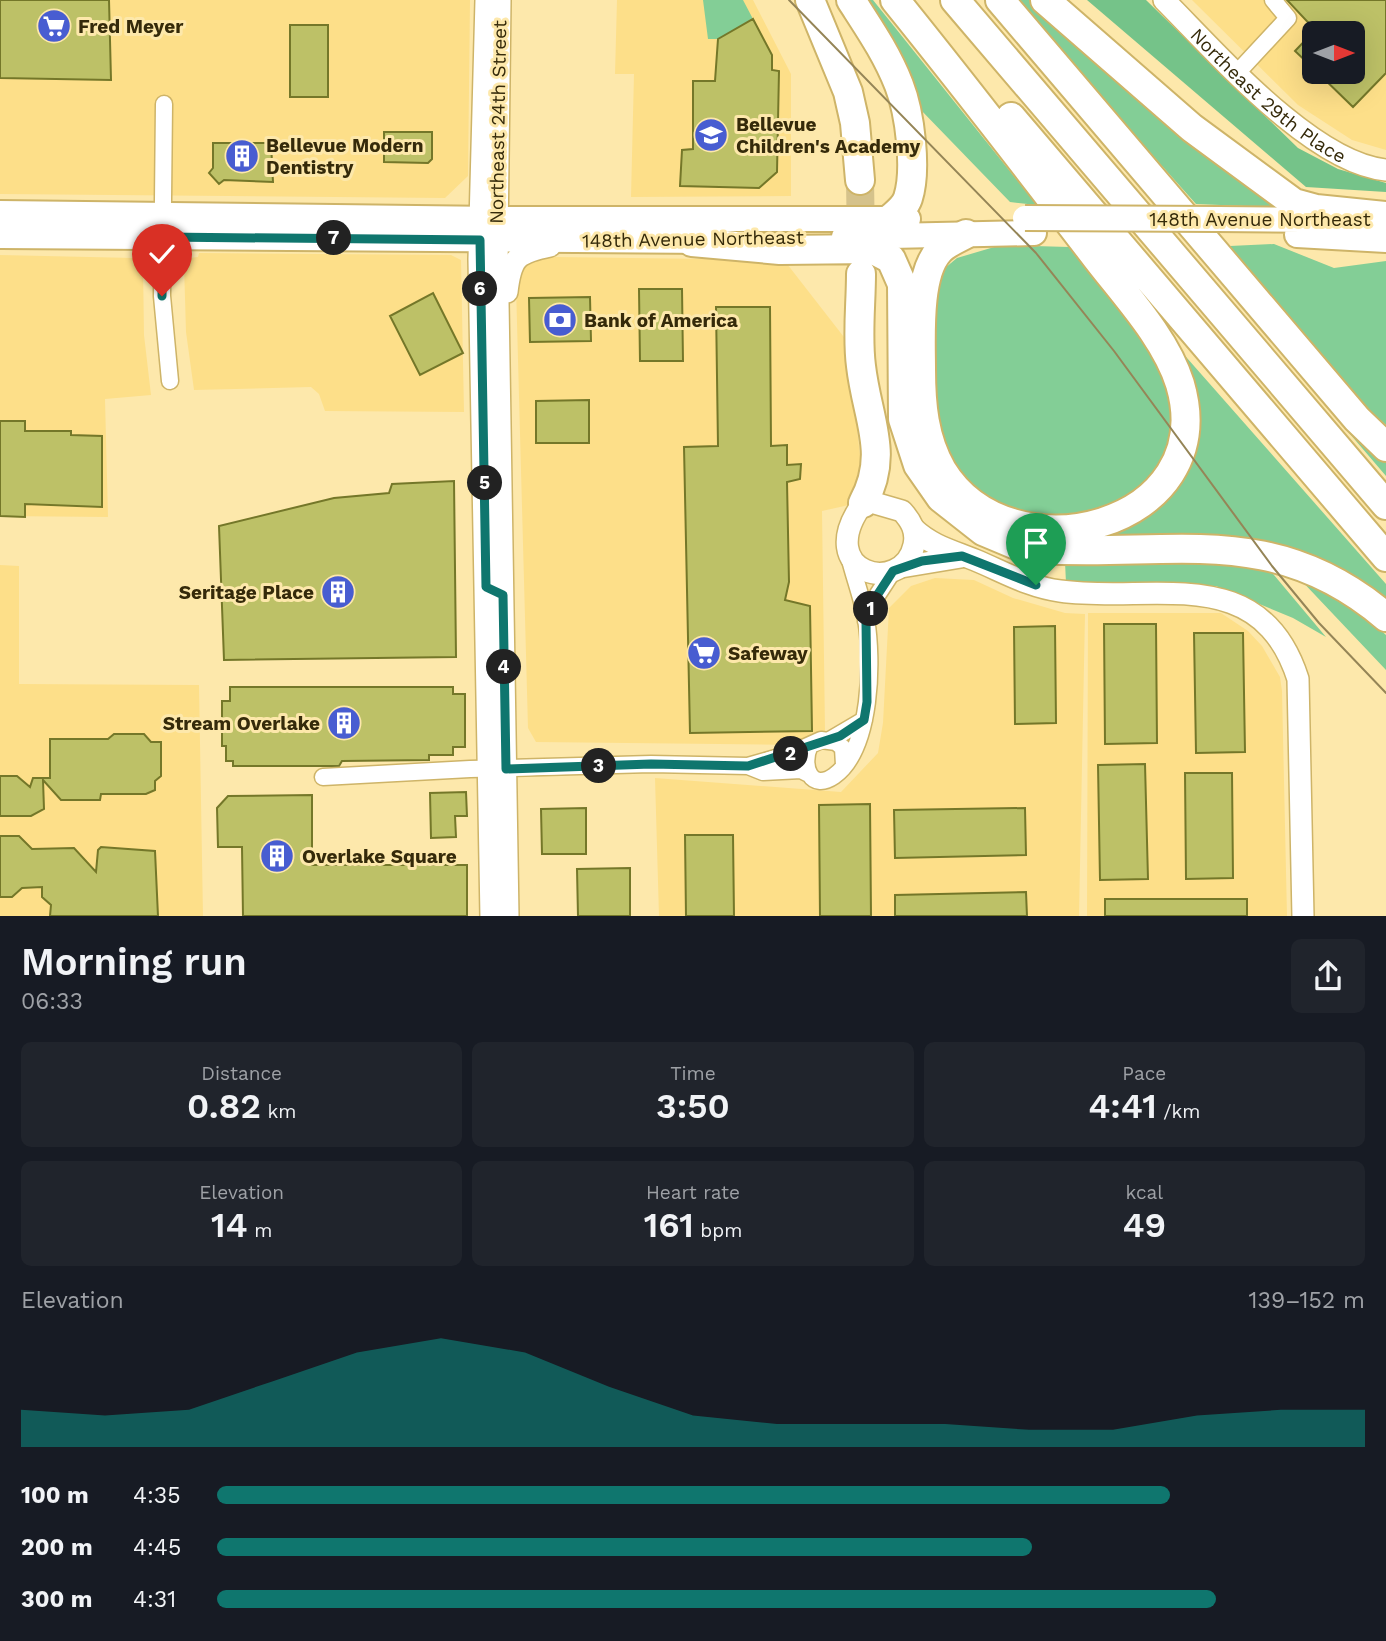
<!DOCTYPE html>
<meta charset="utf-8">
<style>
body{margin:0;font-family:"Work Sans",sans-serif;background:#20242c;color:#f1f3f6;height:100vh;display:flex;flex-direction:column;font-size:26px;white-space:nowrap}
*{box-sizing:border-box;margin:0}
p{font-size:23px;color:#9ea1a6}
.icon{flex:none;width:38px;height:38px;fill:none;stroke:currentColor;stroke-width:2;stroke-linecap:round;stroke-linejoin:round}
.map{position:relative;height:916px;overflow:hidden}
.details{display:flex;flex-direction:column;background:#171b24;flex:1}
.details>*{flex:none}
.needle{width:46px;rotate:90deg}
.buttons{position:absolute;left:1302px;top:21px;display:grid;gap:14px}
.buttons a{display:grid;place-items:center;width:63px;height:63px;border-radius:10px;background:#171b24;box-shadow:0 7px 28px #0002;font-size:35px}
.pin{position:absolute;display:grid;place-items:center;width:60px;height:60px;color:#fff;margin:-72px -30px;border-radius:50% 50% 50% 0;rotate:-45deg;box-shadow:0 0 7px #0007}
.pin .icon{rotate:45deg}
.km{position:absolute;width:35px;height:35px;margin:-18px;border-radius:50%;background:#222;color:#fff;font-size:19px;line-height:35px;text-align:center}
.round{display:grid;place-items:center;flex:none;width:74px;height:74px;border-radius:10px;background:#20242c}
.summary{display:flex;align-items:center;justify-content:space-between;height:119px;padding:0 21px}
h1{font-size:38px;font-weight:600;line-height:52px}
.metrics{display:grid;grid-template-columns:repeat(3,1fr);gap:10px;height:119px;padding:7px 21px}
.metrics div{display:grid;align-content:center;border-radius:10px;background:#20242c;text-align:center}
.metrics b{font-size:35px;font-weight:600}
.metrics small{font-size:19px;font-weight:400}
.metrics p{font-size:19px}
.chart{height:196px;padding:14px 21px}
.chart p{display:flex;justify-content:space-between}
.chart svg{width:100%;height:126px;margin-top:7px;fill:#0f766e;opacity:.7}
ul{padding:0 21px;list-style:none;font-size:23px}
li{display:grid;grid-template-columns:112px 84px 1fr;align-items:center;height:52px}
li i{height:18px;border-radius:9px;background:#0f766e}
.map>svg:first-child{display:block}
.built{fill:#fddf89;fill-rule:evenodd}
.green{fill:#83ce96}
.forest{fill:#75c389}
.building{fill:#bdc167;stroke:#747729;stroke-width:2}
.lines{fill:none;stroke-linecap:round;stroke-linejoin:round}
.highway-tunnel{stroke:#d5c28b;stroke-width:28;stroke-dasharray:28 14;stroke-linecap:butt}
.street-casing{stroke:#ceb468;stroke-width:19}
.secondary-casing{stroke:#ceb468;stroke-width:24}
.primary-casing{stroke:#ceb468;stroke-width:28}
.highway-casing{stroke:#ceb468;stroke-width:32}
.street{stroke:#fff;stroke-width:16}
.secondary{stroke:#fff;stroke-width:21}
.primary{stroke:#fff;stroke-width:24}
.highway{stroke:#fff;stroke-width:28}
.tram{stroke:#958557;stroke-width:2}
.primary-bridge-casing{stroke:#ceb468;stroke-width:28;stroke-linecap:butt}
.primary-bridge{stroke:#fff;stroke-width:24}
.route-casing{stroke:#fff;stroke-width:14}
.route{stroke:#0f766e;stroke-width:9}
.labels{text-anchor:middle;dominant-baseline:central;stroke-width:6;stroke-linejoin:round;paint-order:stroke}
.poi-label{font-size:19px;font-weight:bold;fill:#352a0a;stroke:#fde8ab;text-anchor:start}
.street-label{font-size:19px;fill:#352a0a;stroke:#fde8ab}
</style>
<div class="map">
<svg width="1386" height="917" viewBox="0 0 1386 917">
<rect width="100%" height="100%" fill="#fde8ab"/>
<path class="built" d="M0 0H470L468 176 445 198 0 194Z
M617 0H753L791 74V196L631 197 634 74H615Z
M1192 0H1386V150L1352 140 1298 105ZM1314 33H1353V72H1314Z
M199 253 451 255 461 260 464 412 325 411 319 394 311 387 194 390 186 332 184 264 190 258 198 257Z
M0 255 134 258 143 266 144 335 151 395 105 399 108 517 0 516Z
M554 257 784 260 847 341 861 464 849 505 822 511 825 732 799 745 536 742 528 728 516 286 520 270 532 260Z
M0 565 19 566V684L199 685 203 916 0 917Z
M935 578 974 580 1013 598 1065 613 1085 614 1079 916H659L655 778 841 792 878 753 883 723 889 608 911 586Z
M1088 613H1221L1248 631 1262 646 1280 677 1282 691 1287 916 1087 917Z"/>
<path class="green" d="M703 0H743L753 19 718 39H708Z
M863 0H873L1037 205 1010 202 919 108Z
M1014 0H1034L1273 204 1270 207 1196 204Z
M1274 244 1334 268 1386 261V425L1365 407 1230 246Z
M1001 245 1069 247 1134 322 1165 373 1175 431 1163 469 1136 497 1081 520 1018 515 978 492 947 457 934 423 930 353 939 273 957 258Z
M1172 341 1386 584V604L1354 579 1107 538V533L1177 482Z
M1336 411 1386 462V476L1332 413Z
M1065 562H1210L1269 569 1326 637 1293 618 1216 586 1066 583Z
M1298 577 1358 610 1386 635V670Z"/>
<path class="forest" d="M1087 0H1146L1298 148 1338 169 1386 183V192L1306 187Z"/>
<path class="building" d="M0 0H109L111 80 0 78Z
M1287 0H1386V73L1353 107 1317 72H1353V33H1318Z
M753 19 772 55V70L779 71 777 172 759 188 680 186 682 150 693 149V81H715L718 39Z
M290 25H328V97H290Z
M1314 31V69L1295 51Z
M384 132H432V159L428 163 384 162Z
M213 143H271L273 182 224 180 219 184 209 173 213 168Z
M639 289H682L683 361H640Z
M433 293 463 353 420 375 390 316Z
M590 297 591 341 530 342 529 298Z
M716 307H770L771 446 787 445V465L801 464 800 479 787 482 789 582 785 600 810 606 812 731 690 733 684 447 718 446Z
M589 400V443H536V401Z
M0 421H25V431H71V435L102 436V507L25 504V517L0 516Z
M454 481 456 657 224 660 219 526 334 498 389 493 392 484Z
M1104 624H1156L1157 743 1105 744Z
M1055 626 1056 723 1015 724 1014 627Z
M1194 633H1243L1245 752 1196 753Z
M230 687H453V694H465V747H453V755H429V760L342 761 339 766H233V761H226V746H222V701H230Z
M114 734H144L151 742H161V776L155 781V790L146 794H101L100 800H61L43 780 44 809 31 816H0V776H17L30 787 33 778H50V739H108Z
M1145 764 1148 879 1100 880 1098 765Z
M1185 773H1232L1233 878 1186 879Z
M466 792 467 816H455L456 837 431 838 430 793Z
M312 795V865H467V916H243L242 847H218L217 808 228 796Z
M870 804 871 916H820L819 805Z
M586 808V854H542L541 809Z
M1025 808 1026 855 895 858 894 810Z
M685 835H733L734 916H686Z
M0 836H19L32 849 74 848 96 872 98 850 101 847 155 851 158 916H50L51 905 42 897V887L22 888 12 897H0Z
M630 868V916H578L577 869Z
M1026 892 1027 916H895V895Z
M1105 899H1247V916H1105Z"/>
<g class="lines">
<path class="highway-tunnel" d="M860 180 861 244"/>
<g class="street-casing">
<path id="street" d="M1237 73 1288 18 1273 0
M164 104 162 296 170 381
M866 621 878 594 893 571
M830 740 864 720
M810 745C800 766 811 792 834 776 872 749 873 660 866 619 862 597 854 577 849 556
M748 766 790 754 821 740 836 742 843 748 844 765
M323 777 470 769 651 764 748 766 763 772 801 770 809 774"/>
</g>
<g class="secondary-casing">
<g id="secondary">
<path d="M486 0 479 259 491 917"/>
<path d="M500 0 497 240 508 917"/>
<path id="s1" d="M1164 0C1216 52 1312 163 1386 170"/>
<path d="M507 292C511 257 517 253 550 246"/>
<path d="M871 502 902 511C911 521 917 531 914 545 903 597 811 574 863 503Z"/>
<path d="M914 529C932 546 953 551 975 560 1004 572 1029 587 1060 591 1152 604 1260 560 1298 679L1303 917"/>
<path d="M901 567 961 557"/>
</g>
</g>
<g class="primary-casing">
<path id="primary" d="M0 213 497 219H908
M1218 219 1333 220
M1297 235 1386 240
M0 236 710 241
M844 237 1034 233"/>
</g>
<g class="highway-casing">
<path id="highway" d="M810 0 848 92 855 123 860 180
M851 0C869 28 887 54 899 85 910 113 917 170 908 198 905 207 898 212 891 218
M895 0C962 83 1027 167 1092 252 1122 292 1165 336 1180 384 1222 527 1010 581 942 470 924 439 921 404 921 369 921 338 917 275 939 251 946 243 957 239 966 234
M955 0 1386 505
M1000 0 1357 419 1386 447
M1045 0 1192 128 1294 203 1316 209 1386 216
M1011 117 1386 557
M692 242 780 250 872 249 891 259 902 284 903 419 918 465 941 498 983 531 1014 544 1039 549C1173 557 1273 521 1386 617
M861 274C861 304 857 336 861 366 867 419 890 454 863 503"/>
</g>
<use href="#street" class="street"/>
<use href="#secondary" class="secondary"/>
<use href="#primary" class="primary"/>
<use href="#highway" class="highway"/>
<path class="tram" d="M789 0 1036 253 1114 351 1272 566 1319 623 1386 693"/>
<g class="primary-bridge-casing">
<path id="primary-bridge" d="M1025 218 1218 219"/>
</g>
<use href="#primary-bridge" class="primary-bridge"/>
</g>
<g class="lines">
<g class="route-casing">
<path id="route" d="M162 296 163 237 480 240 486 587 503 595 506 769 651 764 748 766 840 736 864 720 867 702 866 621 878 594 893 571 922 561 962 556 1036 585"/>
</g>
<use href="#route" class="route"/>
</g>
<defs>
<g id="supermarket-disc" transform="scale(1.75)"><circle r="9.5" fill="#485dd1" stroke="#fde8ab"/><path d="M-6-5.5h2.5l.6 2H6L4.5 2H-2.5L-4.4-4H-6ZM-1.5 3.2a1.3 1.3 0 1 0 .1 0ZM3 3.2a1.3 1.3 0 1 0 .1 0Z" fill="#fff"/></g>
<g id="school-disc" transform="scale(1.75)"><circle r="9.5" fill="#485dd1" stroke="#fde8ab"/><path d="M0-5L7-2L0 1L-7-2ZM-4 1L0 2.5L4 1V4Q0 6-4 4Z" fill="#fff"/></g>
<g id="building-disc" transform="scale(1.75)"><circle r="9.5" fill="#485dd1" stroke="#fde8ab"/><path d="M-4-6H4V6H1V3H-1V6H-4ZM-2.5-4.3h1.7v1.8h-1.7ZM.8-4.3h1.7v1.8H.8ZM-2.5-1h1.7V.8h-1.7ZM.8-1h1.7V.8H.8Z" fill="#fff"/></g>
<g id="bank-disc" transform="scale(1.75)"><circle r="9.5" fill="#485dd1" stroke="#fde8ab"/><path d="M-6-4H6V4H-6ZM0-2.3a2.3 2.3 0 1 0 0 4.6a2.3 2.3 0 1 0 0-4.6Z" fill="#fff"/></g>
</defs>
<g fill-rule="evenodd">
<use href="#supermarket-disc" x="54" y="26"/>
<use href="#school-disc" x="711" y="135"/>
<use href="#building-disc" x="242" y="156"/>
<use href="#bank-disc" x="560" y="320"/>
<use href="#building-disc" x="338" y="592"/>
<use href="#supermarket-disc" x="704" y="653"/>
<use href="#building-disc" x="344" y="723"/>
<use href="#building-disc" x="277" y="856"/>
</g>
<g class="labels">
<g class="poi-label">
<text x="78" y="26">Fred Meyer</text>
<text x="736" y="124">Bellevue<tspan x="736" dy="22">Children's Academy</tspan></text>
<text x="266" y="145">Bellevue Modern<tspan x="266" dy="22">Dentistry</tspan></text>
<text x="584" y="320">Bank of America</text>
<text x="314" y="592" text-anchor="end">Seritage Place</text>
<text x="728" y="653">Safeway</text>
<text x="320" y="723" text-anchor="end">Stream Overlake</text>
<text x="302" y="856">Overlake Square</text>
</g>
<g class="street-label">
<text stroke="none"><textPath href="#s1" startOffset="142">Northeast 29th Place</textPath></text>
<text transform="translate(498 122) rotate(-89)">Northeast 24th Street</text>
<text x="1260" y="219">148th Avenue Northeast</text>
<text transform="translate(693 239) rotate(-1)">148th Avenue Northeast</text>
</g>
</g>
</svg>
<div class="buttons">
<a><svg class="needle" viewBox="-14 -14 28 28"><path d="M0-13l5 13h-10z" fill="#e53935"/><path d="M0 13l5-13h-10z" fill="#9ea1a6"/></svg></a>
</div>
<div class="pin" style="left:1036px;top:585px;background:#1e9e55"><svg class="icon" aria-label="arrive" viewBox="0 0 24 24"><path d="M6 21V4h12l-3 4 3 4H6"/></svg></div>
<div class="pin" style="left:162px;top:296px;background:#d93025"><svg class="icon" aria-label="check" viewBox="0 0 24 24"><path d="M5 12l5 5 9-10"/></svg></div>
<b class="km" style="left:871px;top:609px">1</b>
<b class="km" style="left:791px;top:754px">2</b>
<b class="km" style="left:599px;top:766px">3</b>
<b class="km" style="left:504px;top:667px">4</b>
<b class="km" style="left:485px;top:483px">5</b>
<b class="km" style="left:480px;top:289px">6</b>
<b class="km" style="left:334px;top:238px">7</b>
</div>
<section class="details">
<div class="summary"><div><h1>Morning run</h1><p>06:33</p></div><a class="round"><svg class="icon" aria-label="share" viewBox="0 0 24 24"><path d="M12 15V3M7 8l5-5 5 5M5 13v7h14v-7"/></svg></a></div>
<div class="metrics">
<div><p>Distance</p><b>0.82<small> km</small></b></div>
<div><p>Time</p><b>3:50</b></div>
<div><p>Pace</p><b>4:41<small> /km</small></b></div>
</div>
<div class="metrics">
<div><p>Elevation</p><b>14<small> m</small></b></div>
<div><p>Heart rate</p><b>161<small> bpm</small></b></div>
<div><p>kcal</p><b>49</b></div>
</div>
<div class="chart"><p><span>Elevation</span>139–152 m</p>
<svg viewBox="0 0 160 44" preserveAspectRatio="none"><path d="M0 44V31L10 33L20 31L30 21L40 11L50 6L60 11L70 23L80 33L90 36L100 36L110 36L120 38L130 38L140 33L150 31L160 31V44z"/></svg>
</div>
<ul>
<li><b>100 m</b>4:35<i style="width:83%"></i></li>
<li><b>200 m</b>4:45<i style="width:71%"></i></li>
<li><b>300 m</b>4:31<i style="width:87%"></i></li>
</ul>
</section>
